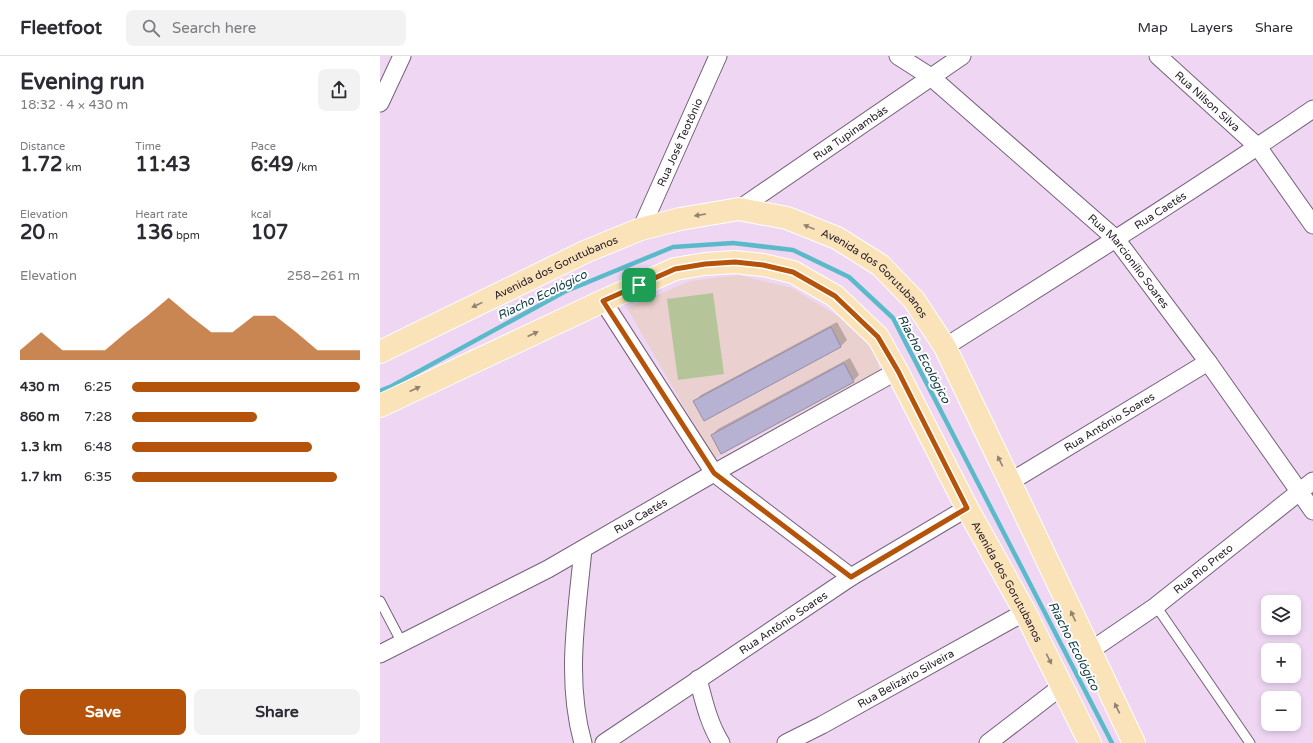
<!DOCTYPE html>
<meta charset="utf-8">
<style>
body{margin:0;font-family:"Varela Round",sans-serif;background:#f2f2f3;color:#2b2b33;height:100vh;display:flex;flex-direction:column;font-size:15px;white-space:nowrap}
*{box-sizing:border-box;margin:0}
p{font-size:13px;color:#7c7c81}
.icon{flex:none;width:22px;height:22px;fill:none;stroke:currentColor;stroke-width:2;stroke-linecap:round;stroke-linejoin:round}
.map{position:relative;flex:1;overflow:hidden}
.drawer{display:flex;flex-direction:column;background:#fff;width:380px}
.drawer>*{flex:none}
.buttons{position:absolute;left:881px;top:539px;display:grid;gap:8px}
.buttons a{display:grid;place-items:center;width:40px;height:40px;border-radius:8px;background:#fff;box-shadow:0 2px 6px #0003;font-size:20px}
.pin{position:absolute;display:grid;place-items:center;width:34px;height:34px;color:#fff;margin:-17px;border-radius:8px;box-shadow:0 2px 6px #0006}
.round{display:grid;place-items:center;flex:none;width:42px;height:42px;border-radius:8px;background:#f2f2f3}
.head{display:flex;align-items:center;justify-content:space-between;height:68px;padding:0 20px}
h1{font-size:22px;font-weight:800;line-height:30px}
.figures{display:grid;grid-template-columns:repeat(3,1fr);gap:6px;height:68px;padding:4px 20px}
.figures div{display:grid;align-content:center}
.figures b{font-size:20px;font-weight:800}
.figures small{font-size:11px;font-weight:400}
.figures p{font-size:11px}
.chart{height:112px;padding:8px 20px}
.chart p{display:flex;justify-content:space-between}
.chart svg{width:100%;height:72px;margin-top:4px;fill:#b45309;opacity:.7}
.action{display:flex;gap:8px;margin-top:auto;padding:8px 20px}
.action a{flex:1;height:46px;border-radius:8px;background:#b45309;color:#fff;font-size:16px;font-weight:800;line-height:46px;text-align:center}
.action a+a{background:#f2f2f3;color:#2b2b33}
ul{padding:0 20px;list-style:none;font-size:13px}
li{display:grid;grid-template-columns:64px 48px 1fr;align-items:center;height:30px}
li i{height:10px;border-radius:5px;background:#b45309}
header{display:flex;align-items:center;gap:24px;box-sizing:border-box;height:56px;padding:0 20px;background:#fff;border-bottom:1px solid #e1e1e2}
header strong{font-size:19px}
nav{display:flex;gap:22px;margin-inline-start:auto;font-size:14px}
.search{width:280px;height:36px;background:#f2f2f3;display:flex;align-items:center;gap:10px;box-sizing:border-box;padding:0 14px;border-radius:8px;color:#7c7c81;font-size:15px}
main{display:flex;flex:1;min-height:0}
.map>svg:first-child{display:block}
.education{fill:#ead0ce}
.green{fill:#b6c49a}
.shadow{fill:#0003}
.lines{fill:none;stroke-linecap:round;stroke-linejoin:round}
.stream{stroke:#5abac9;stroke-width:4.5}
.building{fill:#b8b2d2;stroke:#938dac}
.service-casing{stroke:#75617a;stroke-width:11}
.minor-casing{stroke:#75617a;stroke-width:19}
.primary-casing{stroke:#fff;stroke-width:24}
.service{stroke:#fff;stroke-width:9}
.minor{stroke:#fff;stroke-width:17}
.primary{stroke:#fae3b8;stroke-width:22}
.oneway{fill:#928272}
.route-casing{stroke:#fff;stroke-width:8}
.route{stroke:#b45309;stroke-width:5}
.labels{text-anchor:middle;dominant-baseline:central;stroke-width:4;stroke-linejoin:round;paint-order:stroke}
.street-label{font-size:11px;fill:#2b222c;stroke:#fff}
.water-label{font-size:12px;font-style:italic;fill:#0b3940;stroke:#fff}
</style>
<header>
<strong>Fleetfoot</strong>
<div class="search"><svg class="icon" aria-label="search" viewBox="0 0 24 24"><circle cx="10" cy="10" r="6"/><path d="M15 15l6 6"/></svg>Search here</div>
<nav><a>Map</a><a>Layers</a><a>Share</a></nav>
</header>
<main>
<section class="drawer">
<div class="head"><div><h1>Evening run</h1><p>18:32 · 4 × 430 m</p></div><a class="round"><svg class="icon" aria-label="share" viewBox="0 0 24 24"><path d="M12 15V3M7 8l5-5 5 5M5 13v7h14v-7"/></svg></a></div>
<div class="figures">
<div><p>Distance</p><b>1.72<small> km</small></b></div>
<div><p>Time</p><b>11:43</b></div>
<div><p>Pace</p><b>6:49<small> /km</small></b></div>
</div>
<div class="figures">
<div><p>Elevation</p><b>20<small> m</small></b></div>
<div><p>Heart rate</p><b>136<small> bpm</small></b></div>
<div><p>kcal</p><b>107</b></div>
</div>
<div class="chart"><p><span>Elevation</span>258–261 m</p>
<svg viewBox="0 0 160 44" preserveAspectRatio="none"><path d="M0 44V38L10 27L20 38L30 38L40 38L50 27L60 17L70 6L80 17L90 27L100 27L110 17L120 17L130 27L140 38L150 38L160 38V44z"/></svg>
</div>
<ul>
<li><b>430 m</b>6:25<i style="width:100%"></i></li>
<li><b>860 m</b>7:28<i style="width:55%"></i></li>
<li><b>1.3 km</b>6:48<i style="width:79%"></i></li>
<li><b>1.7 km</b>6:35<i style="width:90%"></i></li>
</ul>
<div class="action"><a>Save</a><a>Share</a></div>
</section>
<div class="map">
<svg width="933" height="687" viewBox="0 0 933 687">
<rect width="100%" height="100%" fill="#efd7f4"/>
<path class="education" d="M359 219 412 232 458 260 494 294 500 314 334 403 247 252 310 225Z"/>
<path class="green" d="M333 237 344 318 298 324 287 243Z"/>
<path class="shadow" d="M457 266 467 284 461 290 324 363 315 345 321 339Z
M470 302 479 319 473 325 332 379 338 373Z"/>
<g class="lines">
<path class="stream" d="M0 335 12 330 184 236 293 191 353 187 413 194 469 221 513 262 732 687"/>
</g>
<path class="building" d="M451 271 461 291 324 365 313 345Z
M464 307 474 326 341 398 331 379Z"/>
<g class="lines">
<g class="service-casing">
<path id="service" d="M0 545 22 587
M776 550 870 687"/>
</g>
<g class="minor-casing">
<g id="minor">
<path id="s1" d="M518 0 551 21 736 183 828 306 933 455"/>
<path id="s2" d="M778 0 878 91 933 169"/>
<path d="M0 47 22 0"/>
<path id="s3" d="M359 153 582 0"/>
<path id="s4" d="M261 173 338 0"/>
<path d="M223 245 334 417 471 521"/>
<path id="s5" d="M565 291C688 213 812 136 933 53"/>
<path id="s6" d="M630 426 828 306"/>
<path id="s7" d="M710 595 776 550 933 425"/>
<path id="s8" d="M0 598 168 513 334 417 517 315"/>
<path d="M318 623C324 646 329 668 341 687"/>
<path d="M203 687C185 624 197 557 203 493"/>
<path id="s9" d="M224 687 471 521 587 452"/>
<path id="s10" d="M406 687 442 669 645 556"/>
<path d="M608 687 682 630"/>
</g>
</g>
<g class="primary-casing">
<g id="primary">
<path id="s11" d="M0 296 207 195 261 173 300 163 359 153 407 162 457 182 500 209 534 244 565 291 630 426 754 687"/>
<path id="s12" d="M0 350 223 245 295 213 325 208 355 206 383 209 413 216 455 240 498 281 517 315 587 452 645 556 710 687"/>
</g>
</g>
<use href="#service" class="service"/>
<use href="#minor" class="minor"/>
<use href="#primary" class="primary"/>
</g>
<defs><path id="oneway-solid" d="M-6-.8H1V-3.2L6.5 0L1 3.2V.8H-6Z"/></defs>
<g class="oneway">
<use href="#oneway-solid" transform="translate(320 159) rotate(171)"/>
<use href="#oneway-solid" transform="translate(429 171) rotate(-158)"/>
<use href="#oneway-solid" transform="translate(97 249) rotate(154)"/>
<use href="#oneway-solid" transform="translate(153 278) rotate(-25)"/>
<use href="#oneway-solid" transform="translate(35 333) rotate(-25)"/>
<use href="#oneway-solid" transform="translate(620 405) rotate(-116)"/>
<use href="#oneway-solid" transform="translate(693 560) rotate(-115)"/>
<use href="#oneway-solid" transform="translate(669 603) rotate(63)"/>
<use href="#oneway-solid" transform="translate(737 652) rotate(-116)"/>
</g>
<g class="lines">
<g class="route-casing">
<path id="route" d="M355 206 383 209 413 216 455 240 498 281 518 315 587 452 471 521 334 417 223 245 295 213 325 208Z"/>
</g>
<use href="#route" class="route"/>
</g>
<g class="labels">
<g class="street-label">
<text stroke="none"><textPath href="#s2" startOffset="67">Rua Nilson Silva</textPath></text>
<text stroke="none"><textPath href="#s3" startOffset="135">Rua Tupinambás</textPath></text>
<text stroke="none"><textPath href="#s4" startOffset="95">Rua José Teotônio</textPath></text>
<text stroke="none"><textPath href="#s5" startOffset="255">Rua Caetés</textPath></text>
<text stroke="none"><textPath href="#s1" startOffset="310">Rua Marcionílio Soares</textPath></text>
<text stroke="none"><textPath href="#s11" startOffset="195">Avenida dos Gorutubanos</textPath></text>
<text stroke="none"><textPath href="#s11" startOffset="543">Avenida dos Gorutubanos</textPath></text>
<text stroke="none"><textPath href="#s6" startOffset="116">Rua Antônio Soares</textPath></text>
<text stroke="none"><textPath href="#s8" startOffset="295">Rua Caetés</textPath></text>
<text stroke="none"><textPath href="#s7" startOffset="140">Rua Rio Preto</textPath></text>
<text stroke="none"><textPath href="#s12" startOffset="829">Avenida dos Gorutubanos</textPath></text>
<text stroke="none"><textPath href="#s9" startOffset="216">Rua Antônio Soares</textPath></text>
<text stroke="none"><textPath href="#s10" startOffset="136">Rua Belizário Silveira</textPath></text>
</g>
<g class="water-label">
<text transform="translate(162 239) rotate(-26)">Riacho Ecológico</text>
<text transform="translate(544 303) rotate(62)">Riacho Ecológico</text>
<text transform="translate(694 590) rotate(63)">Riacho Ecológico</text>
</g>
</g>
</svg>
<div class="buttons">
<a><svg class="icon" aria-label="layers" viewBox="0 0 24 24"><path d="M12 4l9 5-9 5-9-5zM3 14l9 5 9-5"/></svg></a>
<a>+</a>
<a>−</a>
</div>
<div class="pin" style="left:259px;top:229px;background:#1e9e55"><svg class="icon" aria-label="arrive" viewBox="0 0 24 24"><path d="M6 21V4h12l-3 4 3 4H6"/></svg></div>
</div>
</main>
